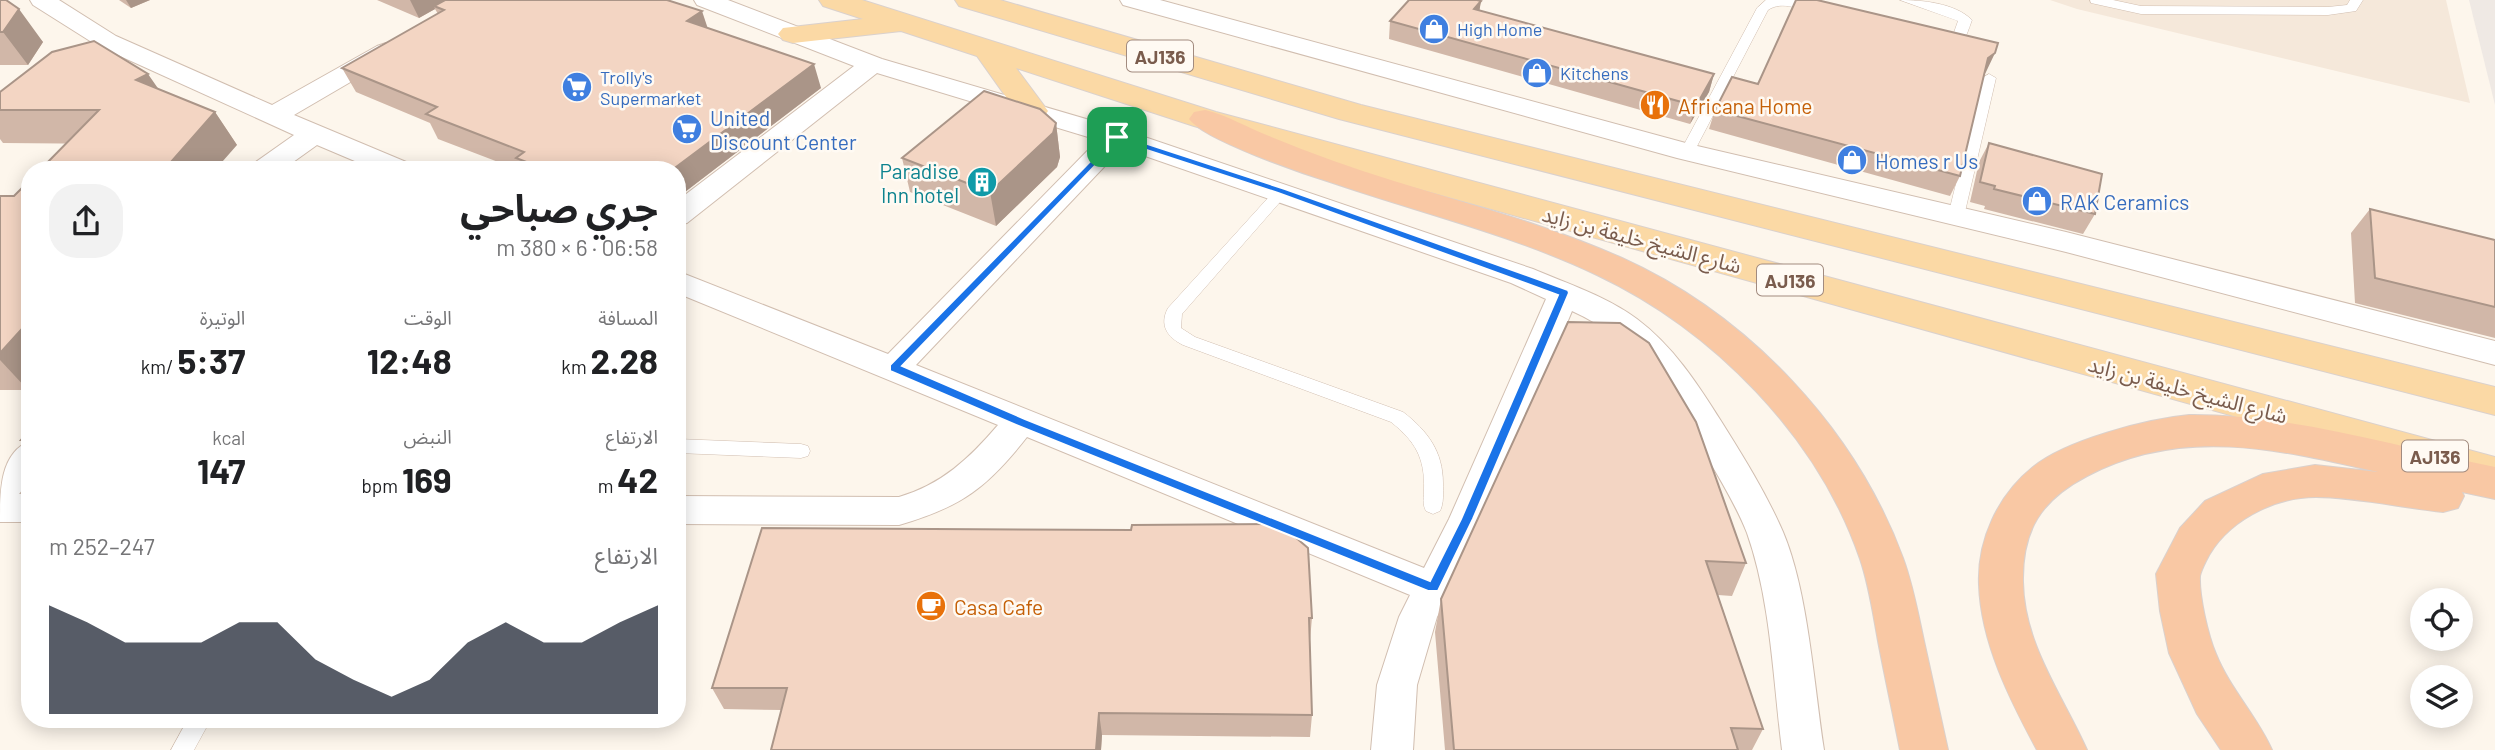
<!DOCTYPE html>
<html lang="ar">
<meta charset="utf-8">
<style>
body{margin:0;font-family:Barlow,"Noto Sans Arabic",sans-serif;background:#f2f2f2;color:#202124;direction:rtl;height:100vh;display:flex;flex-direction:column;font-size:26px;white-space:nowrap}
*{box-sizing:border-box;margin:0}
p{font-size:23px;color:#757577}
.icon{flex:none;width:38px;height:38px;fill:none;stroke:currentColor;stroke-width:2;stroke-linecap:round;stroke-linejoin:round}
.map{position:relative;flex:1;overflow:hidden;direction:ltr}
.sheet{position:absolute;left:21px;top:161px;width:665px;height:567px;display:flex;flex-direction:column;background:#fff;border-radius:28px;box-shadow:0 4px 18px #0003;direction:rtl}
.sheet>*{flex:none}
.fabs{position:absolute;left:2410px;top:588px;display:grid;gap:14px}
.fabs a{display:grid;place-items:center;width:63px;height:63px;border-radius:50%;background:#fff;box-shadow:0 4px 18px #0003;font-size:35px}
.pin{position:absolute;display:grid;place-items:center;width:60px;height:60px;color:#fff;margin:-30px;border-radius:14px;box-shadow:0 4px 10px #0006}
.round{display:grid;place-items:center;flex:none;width:74px;height:74px;border-radius:28px;background:#f2f2f2}
.headline{display:flex;align-items:center;justify-content:space-between;height:119px;padding:0 28px}
h1{font-size:38px;font-weight:700;line-height:52px}
.metrics{display:grid;grid-template-columns:repeat(3,1fr);gap:10px;height:119px;padding:7px 28px}
.metrics div{display:grid;align-content:center}
.metrics b{font-size:35px;font-weight:700}
.metrics small{font-size:19px;font-weight:400}
.metrics p{font-size:19px}
.chart{height:196px;padding:14px 28px}
.chart p{display:flex;justify-content:space-between}
.chart svg{width:100%;height:126px;margin-top:7px;fill:#111827;opacity:.7}
.map>svg:first-child{display:block}
.residential{fill:#f5e8da}
.industrial{fill:#efe9e4}
.lines{fill:none;stroke-linecap:round;stroke-linejoin:round}
.service-casing{stroke:#d1beb0;stroke-width:1}
.minor-casing{stroke:#d1beb0;stroke-width:2}
.primary-casing{stroke:#dad1cd;stroke-width:2}
.trunk-casing{stroke:#dad1cd;stroke-width:2}
.service{fill:#fff;fill-rule:evenodd}
.minor{fill:#fff;fill-rule:evenodd}
.primary{fill:#fbd9a5;fill-rule:evenodd}
.trunk{fill:#f9c8a4;fill-rule:evenodd}
.wall{fill:#d1b7a8}
.shaded-wall{fill:#aa9588}
.building{fill:#f3d5c3;stroke:#aa9588;stroke-width:2}
.route{fill:#1a73e8;stroke:#fff;stroke-width:2;fill-rule:evenodd}
.labels{text-anchor:middle;dominant-baseline:central;stroke-width:5;stroke-linejoin:round;paint-order:stroke}
.far-shop-label{font-size:18px;fill:#366cbe;stroke:#fffaf3;text-anchor:start}
.shield{fill:#fffaf3;stroke:#a28b7f;stroke-width:2}
.shield-label{font-size:19px;font-weight:bold;fill:#7a5c4d}
.food-label{font-size:21px;fill:#c56008;stroke:#fffaf3;text-anchor:start}
.shop-label{font-size:21px;fill:#366cbe;stroke:#fffaf3;text-anchor:start}
.culture-label{font-size:21px;fill:#0d838f;stroke:#fffaf3;text-anchor:end}
.street-label{font-size:21px;fill:#7a5c4d;stroke:#fffaf3}
</style>
<div class="map">
<svg width="2495" height="750" viewBox="0 0 2495 750">
<rect width="100%" height="100%" fill="#fdf6ec"/>
<path class="residential" d="M2050 0H2446L2470 103 2077 9Z"/>
<path class="industrial" d="M2469 0H2495V105Z"/>
<g class="lines">
<g class="service-casing">
<path id="service" d="M1766 0H1799L1823 10 1817 14C1801 10 1783 0 1768 10L1694 152 1687 156 1682 155 1680 152 1757 8Z
M1900 0C1922 0 1955 3 1972 20 1964 42 1963 50 1937 46V40L1952 38 1958 21Z
M2090 0H2113L2141 6 2328 7 2347 5 2350 0H2363L2356 11 2328 15 2141 14 2091 3Z
M1989 74 1996 78 1964 216 1956 221 1948 216 1982 78Z
M1282 186 1287 188 1290 191 1287 194 1182 314 1181 328 1195 337 1403 412C1428 431 1443 452 1443 483 1443 493 1444 503 1440 511L1433 514 1426 511C1422 504 1424 497 1424 489 1425 458 1415 441 1391 422L1183 345C1167 337 1159 325 1168 308L1277 188Z
M677 439 801 444 808 446 810 451 808 456 801 458 677 453Z
M188 719H211L194 750H171Z"/>
</g>
<g class="minor-casing">
<path id="minor" d="M30 0H59L116 36 272 105 377 46 386 43 395 46 399 51 395 56 294 115 411 164 415 170H376L317 145 282 170H249L253 164 294 135 98 46 33 5Z
M694 0H728L882 59 1127 131 1533 269C1568 284 1606 296 1637 319 1673 346 1697 383 1721 421 1743 456 1766 493 1783 532 1808 591 1814 685 1824 750H1782C1773 679 1771 601 1747 533 1737 507 1721 481 1707 457 1671 396 1640 341 1572 311L1485 519 1437 617 1417 685 1413 750H1371L1377 685 1399 617 1410 595 1027 437C987 488 961 507 899 525L677 524V496L899 497C941 485 970 458 998 425L677 293V271L888 354 1098 140 877 73 687 223 677 225V201L854 66 697 5ZM1122 148 1511 283 1546 299 1449 519 1424 568 916 365Z
M1120 0H1160L1693 145 2066 232 2495 341V365L2066 252 1677 158 1123 5Z
M30 441V480L19 494H30V522H0C0 490 0 453 30 441Z"/>
</g>
<g class="primary-casing">
<path id="primary" d="M819 0H862L1216 112 2495 457V489L1194 126 1016 68 1048 111 1043 118 1032 120 1021 118 977 56 901 31 793 43 783 40 778 34 783 28 863 19 823 6Z
M955 0H1000L1361 105 2495 387V415L1339 119 959 6Z"/>
</g>
<g class="trunk-casing">
<path id="trunk" d="M1205 110C1227 115 1248 128 1269 136 1310 153 1352 168 1394 181 1470 205 1549 225 1622 258 1748 315 1855 428 1903 558 1913 585 1918 613 1924 641 1932 677 1940 714 1948 750H1900C1893 714 1885 678 1878 641 1873 614 1869 585 1860 559 1818 436 1713 330 1597 275 1513 235 1421 213 1333 183 1304 174 1204 140 1189 119L1194 112Z
M2189 415C2292 414 2394 446 2495 467V499L2462 492 2464 496 2458 508 2443 512C2404 508 2354 497 2316 497 2273 497 2225 522 2206 561 2204 565 2201 571 2200 576 2199 596 2208 635 2216 654 2230 689 2257 716 2272 750H2221L2197 714 2169 653 2160 611 2156 574 2180 528 2205 501 2263 474 2315 465 2378 472C2278 449 2181 426 2087 476 2041 500 2022 530 2023 582 2024 645 2063 696 2087 750H2037C2010 700 1981 643 1979 585 1977 540 1998 495 2033 467 2066 440 2147 419 2189 415Z"/>
</g>
<use href="#service" class="service"/>
<use href="#minor" class="minor"/>
<use href="#primary" class="primary"/>
<use href="#trunk" class="trunk"/>
</g>
<path class="wall" d="M0 0 43 42 28 65H0Z
M119 0H150L131 8Z
M377 0H667L708 28 821 88 677 198V170H519L438 139 430 123 356 92 342 68 438 14 435 9 419 18Z
M1481 1 1479 11 1714 74 1709 92 1690 124 1389 39 1390 21Z
M1986 72 1984 74 1960 176 1950 196 1709 129 1715 110 1758 84Z
M159 89 215 112 237 145 3 143 0 139V92Z
M1056 123 1060 157 1057 167 996 226 910 192 902 158Z
M1989 143 2095 214 2083 234 1984 209 1985 206 1970 202 1979 162Z
M30 180V388L28 390H0V196H14Z
M2370 209 2495 240V338L2355 303 2351 233Z
M1568 322 1746 563 1732 596 1718 595 1763 729 1752 750H1445L1435 632 1441 599Z
M30 429V449L21 440Z
M1312 618 1310 640 1312 715 1310 737 1102 735 1101 750H771L782 710 724 709 712 688Z"/>
<path class="shaded-wall" d="M126 0H150L131 8Z
M410 0H451L434 6 435 9 419 18Z
M1481 1 1478 19 1474 9Z
M19 9 43 42 28 65 3 32Z
M702 11 710 35 687 21Z
M1995 53 1986 72 1979 77 1988 58Z
M814 64 821 88 677 198V170H672Z
M148 74 171 107 136 80Z
M1714 74 1709 92 1690 124 1696 106Z
M215 112 237 145 215 170H164Z
M1056 123 1060 157 1057 167 996 226 990 192Z
M30 320V388L28 390 0 360V353Z
M1099 713 1102 735 1101 750H1096Z"/>
<path class="building" d="M0 0H6L19 9 3 32H0Z
M445 0H667L702 11 687 21 814 64 672 170H547L516 158 524 152 426 114 437 107 342 68 444 10 434 6Z
M1409 0H1477L1481 1 1474 9 1714 74 1696 106 1390 21Z
M1796 0H1817L1998 43 1995 53 1988 58 1960 176 1715 110 1732 77 1758 84Z
M94 41 148 74 136 80 215 112 164 170H40L99 110H0V92L52 52Z
M984 91 1040 109 1056 123 1053 133 990 192 902 158Z
M1989 143 2102 174 2095 214 1994 189 1995 186 1980 182Z
M30 180V320L0 353V196H14Z
M2370 209 2495 240V307L2375 278Z
M1568 322 1620 323 1649 343 1696 422 1746 563 1706 561 1763 729 1731 728 1738 750H1454L1441 599Z
M30 429V440H21Z
M1272 524 1287 530 1308 548 1312 618H1309L1312 715 1099 713 1096 750H771L787 688H712L762 528 1131 530 1132 525Z"/>
<path class="route" d="M1117 134 1285 189 1568 290 1569 293 1473 519 1438 591H1428L1016 425 890 371V365ZM1119 141 1278 193 1558 295 1461 519 1430 581 1025 419 902 366Z"/>
<defs>
<g id="shop-disc" transform="scale(1.575)"><circle r="9.5" fill="#3f7fe0" stroke="#fffaf3"/><path d="M-5-2.5h2.3a2.7 3.5 0 0 1 5.4 0H5L5.5 6h-11ZM-1.5-2.5h3a1.5 2.3 0 0 0-3 0Z" fill="#fff"/></g>
<g id="supermarket-disc" transform="scale(1.575)"><circle r="9.5" fill="#3f7fe0" stroke="#fffaf3"/><path d="M-6-5.5h2.5l.6 2H6L4.5 2H-2.5L-4.4-4H-6ZM-1.5 3.2a1.3 1.3 0 1 0 .1 0ZM3 3.2a1.3 1.3 0 1 0 .1 0Z" fill="#fff"/></g>
<g id="restaurant-disc" transform="scale(1.575)"><circle r="9.5" fill="#e8710a" stroke="#fffaf3"/><path d="M-5-6h1v4h1v-4h1v4h1v-4h1v5L-1.5 .5V6h-2V.5L-5-1ZM5-6V6H3V1.5H1.5Q1.5-4 5-6Z" fill="#fff"/></g>
<g id="building-disc" transform="scale(1.575)"><circle r="9.5" fill="#0f9aa8" stroke="#fffaf3"/><path d="M-4-6H4V6H1V3H-1V6H-4ZM-2.5-4.3h1.7v1.8h-1.7ZM.8-4.3h1.7v1.8H.8ZM-2.5-1h1.7V.8h-1.7ZM.8-1h1.7V.8H.8Z" fill="#fff"/></g>
<g id="cafe-disc" transform="scale(1.575)"><circle r="9.5" fill="#e8710a" stroke="#fffaf3"/><path d="M-5.5-4.5H6V0H3Q3 3.5 0 3.5H-2.5Q-5.5 3.5-5.5 0ZM3-3.2v2h1.7v-2ZM-6 4.5H4V6H-6Z" fill="#fff"/></g>
</defs>
<g fill-rule="evenodd">
<use href="#shop-disc" x="1434" y="29"/>
<use href="#shop-disc" x="1537" y="73"/>
<use href="#supermarket-disc" x="577" y="87"/>
<use href="#restaurant-disc" x="1655" y="105"/>
<use href="#supermarket-disc" x="687" y="129"/>
<use href="#shop-disc" x="1852" y="160"/>
<use href="#building-disc" x="982" y="182"/>
<use href="#shop-disc" x="2037" y="201"/>
<use href="#cafe-disc" x="931" y="606"/>
</g>
<g class="labels">
<g class="far-shop-label">
<text x="1457" y="29">High Home</text>
<text x="1560" y="73">Kitchens</text>
<text x="600" y="77">Trolly's<tspan x="600" dy="21">Supermarket</tspan></text>
</g>
<g class="shield">
<rect x="1127" y="40.5" width="66" height="31" rx="5"/>
<rect x="1757" y="264.5" width="66" height="31" rx="5"/>
<rect x="2402" y="440.5" width="66" height="31" rx="5"/>
</g>
<g class="shield-label">
<text x="1160" y="56">AJ136</text>
<text x="1790" y="280">AJ136</text>
<text x="2435" y="456">AJ136</text>
</g>
<g class="food-label">
<text x="1678" y="105">Africana Home</text>
<text x="954" y="606">Casa Cafe</text>
</g>
<g class="shop-label">
<text x="710" y="117">United<tspan x="710" dy="24">Discount Center</tspan></text>
<text x="1875" y="160">Homes r Us</text>
<text x="2060" y="201">RAK Ceramics</text>
</g>
<g class="culture-label">
<text x="959" y="170">Paradise<tspan x="959" dy="24">Inn hotel</tspan></text>
</g>
<g class="street-label">
<text transform="translate(1642 239) rotate(15)">شارع الشيخ خليفة بن زايد</text>
<text transform="translate(2188 389) rotate(15)">شارع الشيخ خليفة بن زايد</text>
</g>
</g>
</svg>
<div class="fabs">
<a><svg class="icon" aria-label="locate" viewBox="0 0 24 24"><circle cx="12" cy="12" r="6"/><path d="M12 2v4M12 18v4M2 12h4M18 12h4"/></svg></a>
<a><svg class="icon" aria-label="layers" viewBox="0 0 24 24"><path d="M12 4l9 5-9 5-9-5zM3 14l9 5 9-5"/></svg></a>
</div>
<div class="pin" style="left:1117px;top:137px;background:#1e9e55"><svg class="icon" aria-label="arrive" viewBox="0 0 24 24"><path d="M6 21V4h12l-3 4 3 4H6"/></svg></div>
<section class="sheet">
<div class="headline"><div><h1>جري صباحي</h1><p>06:58 · 6 × 380 m</p></div><a class="round"><svg class="icon" aria-label="share" viewBox="0 0 24 24"><path d="M12 15V3M7 8l5-5 5 5M5 13v7h14v-7"/></svg></a></div>
<div class="metrics">
<div><p>المسافة</p><b>2.28<small> km</small></b></div>
<div><p>الوقت</p><b>12:48</b></div>
<div><p>الوتيرة</p><b>5:37<small> /km</small></b></div>
</div>
<div class="metrics">
<div><p>الارتفاع</p><b>42<small> m</small></b></div>
<div><p>النبض</p><b>169<small> bpm</small></b></div>
<div><p>kcal</p><b>147</b></div>
</div>
<div class="chart"><p><span>الارتفاع</span>247–252 m</p>
<svg viewBox="0 0 160 44" preserveAspectRatio="none"><path d="M0 44V6L10 12L20 19L30 19L40 19L50 12L60 12L70 25L80 32L90 38L100 32L110 19L120 12L130 19L140 19L150 12L160 6V44z"/></svg>
</div>
</section>
</div>
